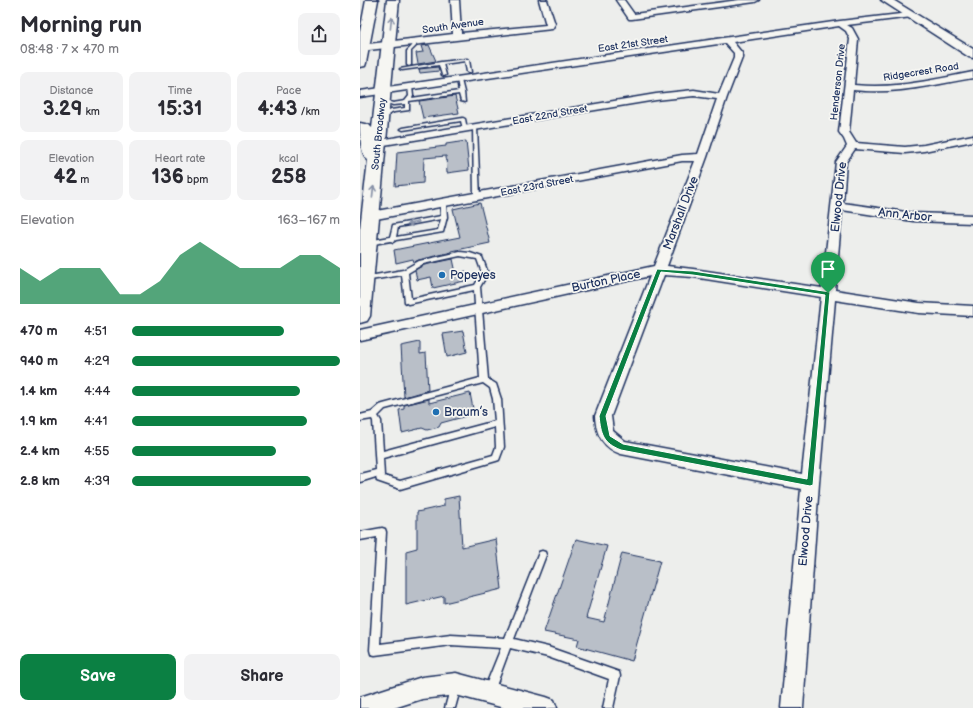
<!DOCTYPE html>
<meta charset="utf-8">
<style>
body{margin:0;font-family:"Balsamiq Sans",sans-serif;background:#f2f2f3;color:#2b2b33;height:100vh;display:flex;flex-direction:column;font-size:15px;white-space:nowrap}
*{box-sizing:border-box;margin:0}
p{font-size:13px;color:#7c7c81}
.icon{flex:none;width:22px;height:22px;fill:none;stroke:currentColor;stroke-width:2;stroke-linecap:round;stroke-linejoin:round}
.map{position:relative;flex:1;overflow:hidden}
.details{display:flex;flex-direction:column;background:#fff;width:360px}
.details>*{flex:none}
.pin{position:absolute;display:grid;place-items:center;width:34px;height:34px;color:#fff;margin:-41px -17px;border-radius:50% 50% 50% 0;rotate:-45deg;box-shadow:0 0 4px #0007}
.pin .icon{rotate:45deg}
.round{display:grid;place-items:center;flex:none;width:42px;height:42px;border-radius:8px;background:#f2f2f3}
.summary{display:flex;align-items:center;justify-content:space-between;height:68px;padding:0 20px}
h1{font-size:22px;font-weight:700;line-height:30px}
.metrics{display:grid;grid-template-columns:repeat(3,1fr);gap:6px;height:68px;padding:4px 20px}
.metrics div{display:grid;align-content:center;border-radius:8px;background:#f2f2f3;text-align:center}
.metrics b{font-size:20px;font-weight:700}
.metrics small{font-size:11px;font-weight:400}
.metrics p{font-size:11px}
.chart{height:112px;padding:8px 20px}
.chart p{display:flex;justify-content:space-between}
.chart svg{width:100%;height:72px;margin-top:4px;fill:#0b8043;opacity:.7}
.button{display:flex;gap:8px;margin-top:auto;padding:8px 20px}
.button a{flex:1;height:46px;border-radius:8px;background:#0b8043;color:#fff;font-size:16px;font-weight:700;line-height:46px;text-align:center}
.button a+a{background:#f2f2f3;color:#2b2b33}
ul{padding:0 20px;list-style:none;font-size:13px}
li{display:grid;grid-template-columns:64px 48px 1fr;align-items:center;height:30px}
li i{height:10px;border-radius:5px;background:#0b8043}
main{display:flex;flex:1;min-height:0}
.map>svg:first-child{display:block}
.building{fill:#b9bfc8;stroke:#1b2f5e}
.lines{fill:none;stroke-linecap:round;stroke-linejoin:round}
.lane-casing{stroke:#1b2f5e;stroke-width:3}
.street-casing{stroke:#1b2f5e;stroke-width:3}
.secondary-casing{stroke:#1b2f5e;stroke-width:3}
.primary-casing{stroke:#1b2f5e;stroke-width:3}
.lane{fill:#f6f6f2;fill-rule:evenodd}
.street{fill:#f6f6f2;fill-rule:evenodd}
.secondary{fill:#f6f6f2;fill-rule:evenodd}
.primary{fill:#f6f6f2;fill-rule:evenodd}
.oneway{stroke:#8892a8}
.route{fill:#0b8043;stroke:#fff;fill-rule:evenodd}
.poi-dot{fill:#1f6fb2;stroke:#f6f6f2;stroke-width:1.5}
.labels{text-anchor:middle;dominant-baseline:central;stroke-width:3.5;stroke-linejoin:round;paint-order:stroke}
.far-street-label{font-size:10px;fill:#1b2f5e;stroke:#f6f6f2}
.street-label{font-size:12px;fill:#1b2f5e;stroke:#f6f6f2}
.poi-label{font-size:12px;fill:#1b2f5e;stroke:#f6f6f2;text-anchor:start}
</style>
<main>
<section class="details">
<div class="summary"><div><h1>Morning run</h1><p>08:48 · 7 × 470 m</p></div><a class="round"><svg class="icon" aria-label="share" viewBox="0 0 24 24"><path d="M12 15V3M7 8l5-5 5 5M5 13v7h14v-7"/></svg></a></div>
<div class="metrics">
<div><p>Distance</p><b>3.29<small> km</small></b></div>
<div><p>Time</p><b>15:31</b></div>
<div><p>Pace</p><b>4:43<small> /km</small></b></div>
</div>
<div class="metrics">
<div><p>Elevation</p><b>42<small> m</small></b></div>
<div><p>Heart rate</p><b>136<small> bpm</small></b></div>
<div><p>kcal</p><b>258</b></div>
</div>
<div class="chart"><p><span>Elevation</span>163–167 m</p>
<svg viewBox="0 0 160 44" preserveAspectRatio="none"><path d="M0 44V22L10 30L20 22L30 22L40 22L50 38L60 38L70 30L80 14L90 6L100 14L110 22L120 22L130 22L140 14L150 14L160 22V44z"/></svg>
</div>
<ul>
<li><b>470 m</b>4:51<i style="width:73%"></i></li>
<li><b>940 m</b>4:29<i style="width:100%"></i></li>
<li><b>1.4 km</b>4:44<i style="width:81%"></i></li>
<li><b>1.9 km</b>4:41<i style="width:84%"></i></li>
<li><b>2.4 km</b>4:55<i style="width:69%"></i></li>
<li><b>2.8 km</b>4:39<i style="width:86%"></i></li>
</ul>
<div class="button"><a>Save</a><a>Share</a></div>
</section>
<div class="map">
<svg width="613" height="708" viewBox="0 0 613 708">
<rect width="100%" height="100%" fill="#edeeec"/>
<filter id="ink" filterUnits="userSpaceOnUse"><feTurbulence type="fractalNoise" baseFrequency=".025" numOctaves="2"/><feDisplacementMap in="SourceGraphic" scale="8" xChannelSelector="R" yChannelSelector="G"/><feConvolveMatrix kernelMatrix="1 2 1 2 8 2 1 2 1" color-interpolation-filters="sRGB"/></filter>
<g filter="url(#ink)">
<path class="building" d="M69 45 76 61 58 64 56 53 63 52 61 46Z
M78 67 79 71 60 73 59 69Z
M95 96 99 113 63 118 59 101Z
M106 141 109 170 87 173 86 156 64 158 63 183 35 186 37 152 86 146V144Z
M120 203 130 243 92 251V252L59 260 54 262 53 259 36 263 34 250 100 237 93 209Z
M93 259 96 273 106 271 109 280 73 288 71 277 57 280 55 270 64 265Z
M103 331 107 352 87 357 83 334Z
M60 342V354L66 353 68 390 44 397 41 346Z
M110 393 114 414 81 423 79 427 67 430 62 428 42 433 39 410 44 409V405L69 399V403Z
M99 496 102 547 136 539 142 589 84 603V596L46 605V551L57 548V512L84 506V499Z
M216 539 247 546 226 618 244 622 262 553 300 561 272 661 217 646 219 639 184 632Z"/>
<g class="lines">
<g class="lane-casing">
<path id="lane" d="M54 41 57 42 56 46 51 51V65L49 66 47 65V51L52 46Z
M107 59 109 60 111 72 109 73 107 72 105 61 83 64 86 75 84 76 82 75 79 65 42 70 40 69 81 62Z
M97 79 101 80 104 92 105 102 101 101 99 94 49 101V110L34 112 22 117 20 116 31 110 45 108V104L33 105 21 101 23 100 33 103 45 101 49 96 48 86 52 87 53 96 52 98 99 91Z
M103 118 105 119 107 129 105 130 103 129 101 121 43 130 41 129 43 128Z
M113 126 117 127 120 198 117 200 114 198Z
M83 202 86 204 87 217 83 232 36 240 33 242 31 241 8 245 5 243 8 241 30 237 33 225 81 216 80 204ZM81 219 78 230 36 237 38 227Z
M100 252 110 253 122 257 128 273 120 287 128 379 136 384 141 399 144 447 139 460 136 461 40 489 17 481 16 477 0 482V474L16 470 13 421 12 419 0 421V415L12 412 20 405 23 404 120 378 114 290 48 304 45 302 42 275 4 281 1 279 4 277 43 270 59 261ZM100 256 117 259 122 273 115 285 51 299 48 273 63 264ZM123 383 130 388 133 399 135 421 23 451 21 421 18 416 25 409ZM135 427 136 447 133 455 40 481 24 476 23 458Z
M22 528 25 529 26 532 20 644 91 635 145 638 178 555 179 552 182 551 185 552 186 555 154 639 188 647 259 672 260 676 253 708H243L249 679 188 657 150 648 133 694 129 695 125 694 124 690 141 648 91 645 15 655 11 654 10 650 17 537 0 540V532Z
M96 681 100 682 101 686 95 708H85L92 682Z"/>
</g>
<g class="street-casing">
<path id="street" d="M91 0H99L101 33 186 25 179 0H187L195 24 192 29 0 51V45L93 34Z
M256 0H264L274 14 379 0H399L395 2 272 19H269Z
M549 13 553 15 552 17 487 25 492 28 498 39 494 85C536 89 572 80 613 72V78C571 85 536 95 493 90L489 132 496 143 545 147 564 145 613 135V141L564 151 545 153 495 149 486 162 483 203 553 213 613 215V223L553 221 482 210 475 290 559 303 613 306V316L559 313 475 300 459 483 443 708H421L441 489 261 454C243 448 236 435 235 416L290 276 0 340V330L294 266 335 161H322L11 220 7 219 5 216 7 213 11 212 322 155 338 154 357 99 334 96 296 100 18 146 14 145 13 143 14 141 296 94 334 90 359 94 374 58V53L365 43 0 97V91L480 21ZM479 26 486 31 490 39 479 132 484 139 487 146 476 162 462 288 333 269 307 266 347 157 367 97 382 58V53L373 42ZM304 275 333 277 461 297 442 474 265 441 253 431 251 416Z
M96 673 186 697 194 700 197 708H144L96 695 62 699 34 708H0V697L62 677Z"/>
</g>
<g class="secondary-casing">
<path id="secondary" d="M521 0H533L613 49V58L609 57Z"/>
</g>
<g class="primary-casing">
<path id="primary" d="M6 0H18L6 63 5 66 0 67V32Z
M27 0H39L10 316 7 321 0 323V229L8 160C0 154 0 133 0 123L9 125 12 128Z"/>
</g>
<use href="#lane" class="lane"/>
<use href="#street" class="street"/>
<use href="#secondary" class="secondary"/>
<use href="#primary" class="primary"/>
</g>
<defs><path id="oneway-shaft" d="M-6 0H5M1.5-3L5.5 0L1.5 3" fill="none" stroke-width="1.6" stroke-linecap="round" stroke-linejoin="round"/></defs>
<g class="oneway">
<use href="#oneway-shaft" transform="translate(31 23) rotate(-84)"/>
<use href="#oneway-shaft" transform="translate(13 192) rotate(-84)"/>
<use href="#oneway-shaft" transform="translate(53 223) rotate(169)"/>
</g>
</g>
<path class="route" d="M297 269 333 271 470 292 453 485 450 486 261 450C243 443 241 434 239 416ZM301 272 333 275 465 295 447 479 263 444 250 436 246 416Z"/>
<g class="poi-dot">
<circle cx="82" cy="275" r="4"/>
<circle cx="76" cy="412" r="4"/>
</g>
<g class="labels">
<g class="far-street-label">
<text transform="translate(93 26) rotate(-8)">South Avenue</text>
<text transform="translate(273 44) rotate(-8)">East 21st Street</text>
<text transform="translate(561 72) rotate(-9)">Ridgecrest Road</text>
<text transform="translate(478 82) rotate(-84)">Henderson Drive</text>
<text transform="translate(190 115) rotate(-10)">East 22nd Street</text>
<text transform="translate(19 134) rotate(-84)">South Broadway</text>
<text transform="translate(177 186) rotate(-11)">East 23rd Street</text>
</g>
<g class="street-label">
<text transform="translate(479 197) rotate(-84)">Elwood Drive</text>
<text transform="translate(321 213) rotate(-69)">Marshall Drive</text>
<text transform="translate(545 215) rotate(6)">Ann Arbor</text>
<text transform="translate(246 281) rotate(-12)">Burton Place</text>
<text transform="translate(446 531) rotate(-85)">Elwood Drive</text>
</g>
<g class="poi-label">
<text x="90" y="275">Popeyes</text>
<text x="84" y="412">Braum’s</text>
</g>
</g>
</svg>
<div class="pin" style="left:468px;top:293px;background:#1e9e55"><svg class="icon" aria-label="arrive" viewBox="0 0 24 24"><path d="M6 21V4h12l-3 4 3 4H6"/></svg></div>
</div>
</main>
